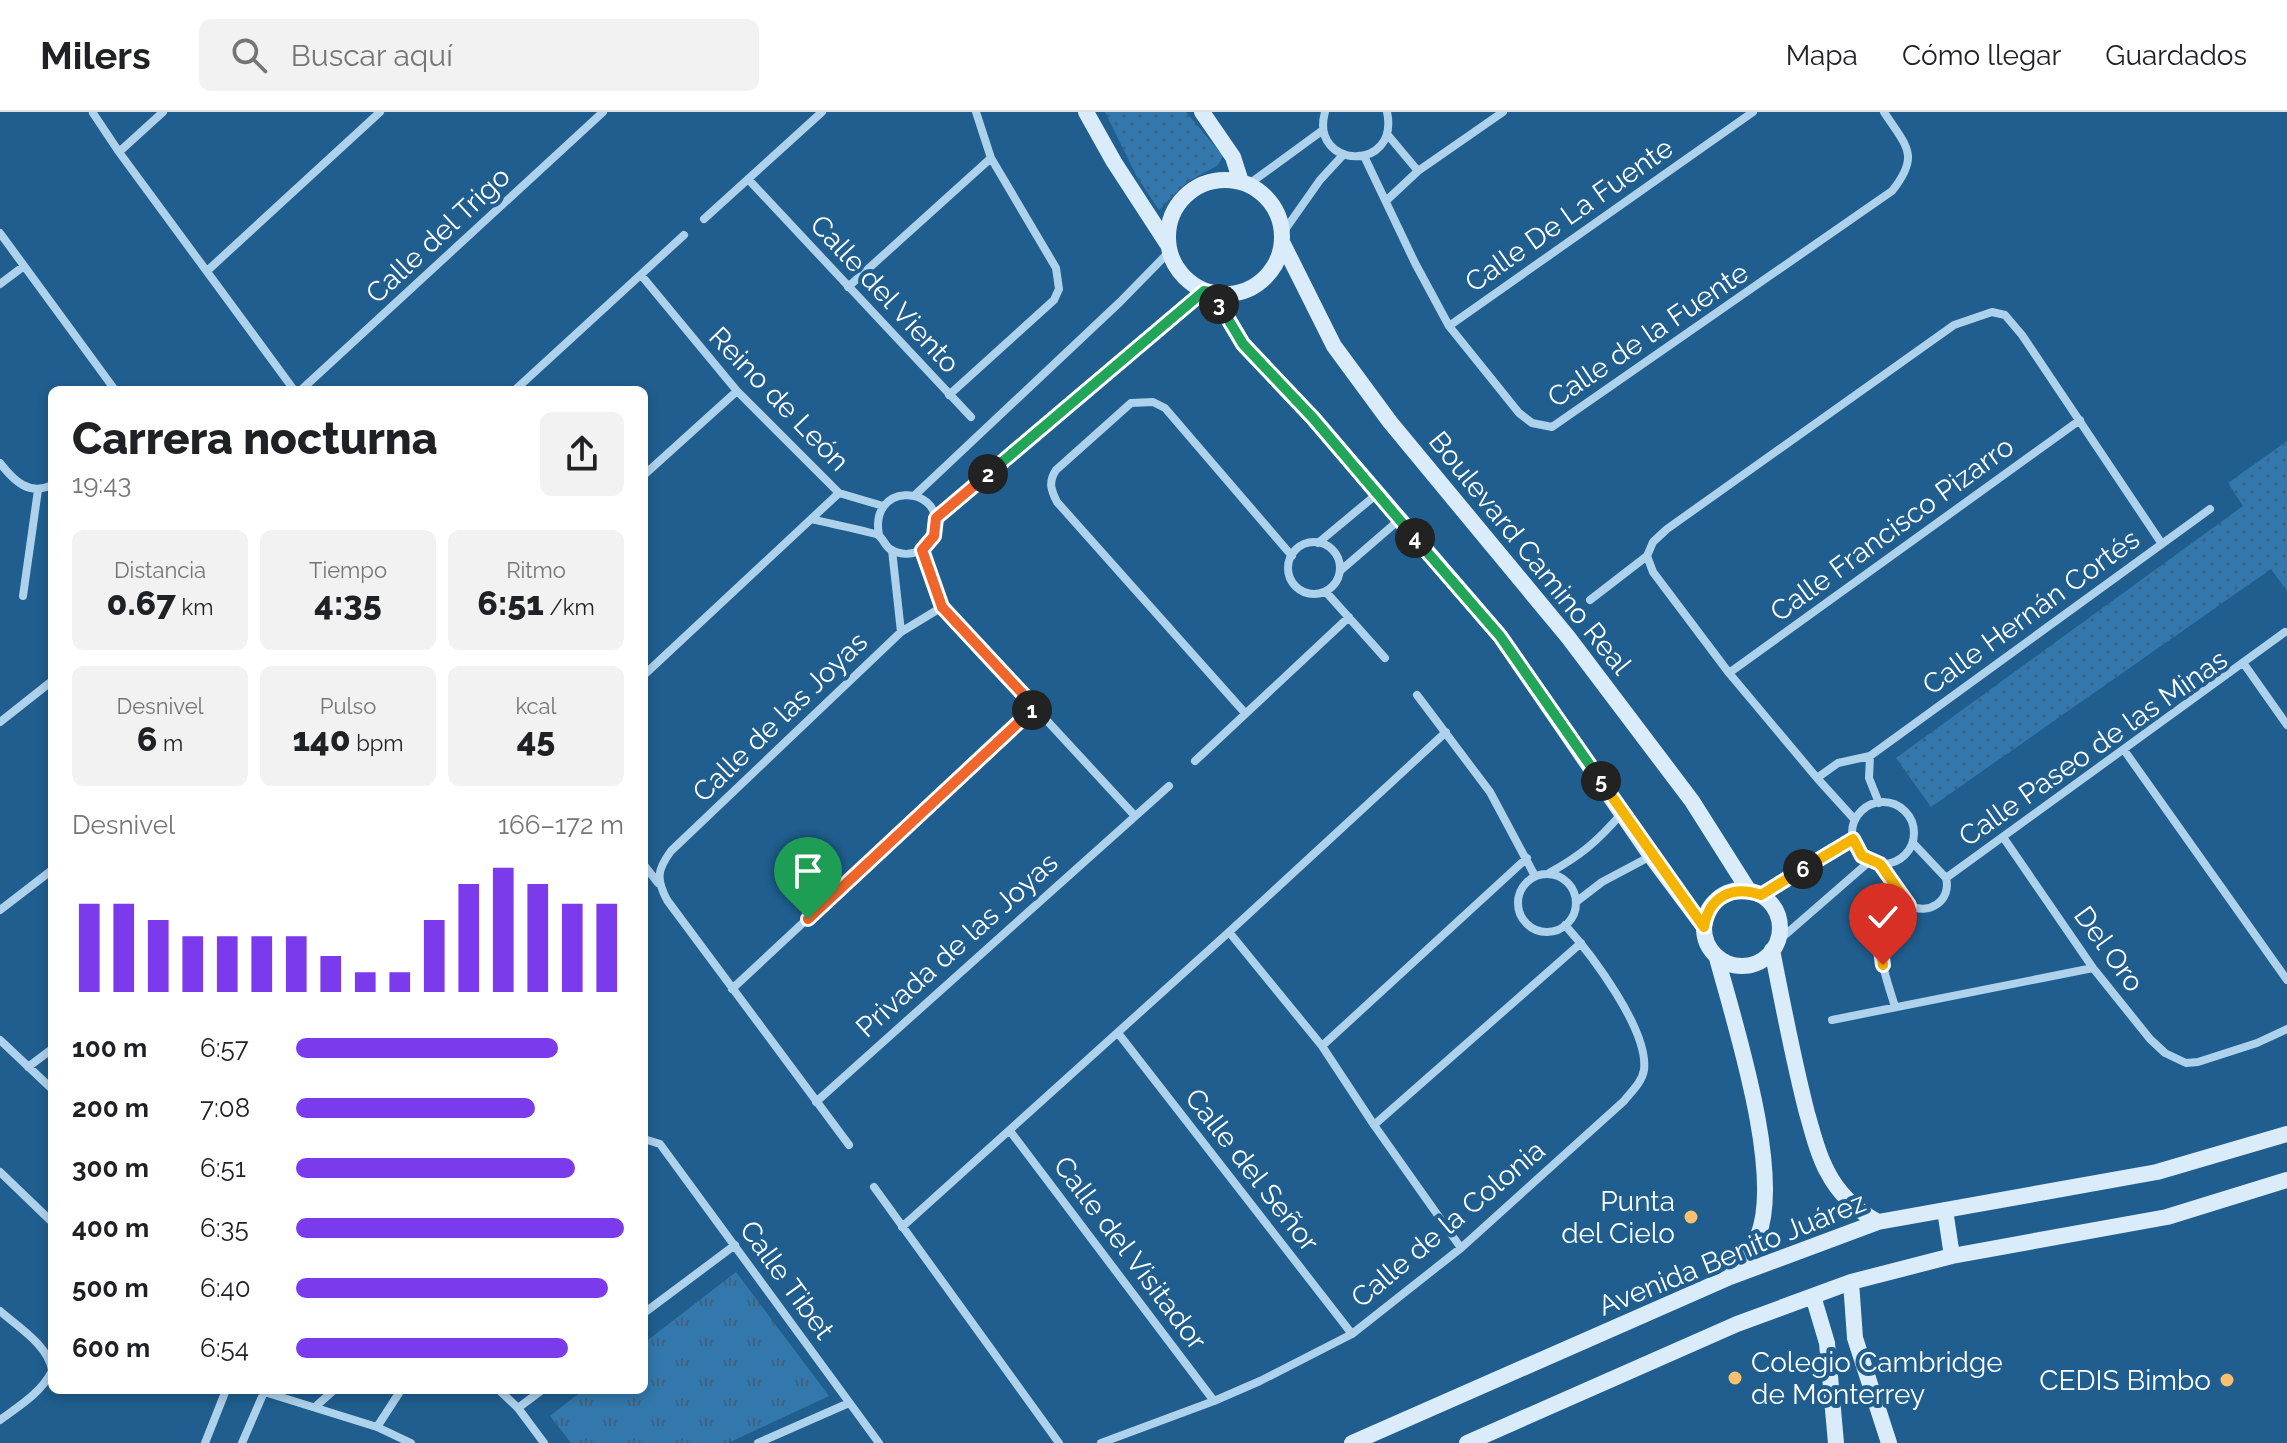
<!DOCTYPE html>
<html lang="es">
<meta charset="utf-8">
<style>
body{margin:0;font-family:Raleway,sans-serif;background:#f2f2f2;color:#202124;height:100vh;display:flex;flex-direction:column;font-size:30px;white-space:nowrap}
*{box-sizing:border-box;margin:0}
p{font-size:26px;color:#757577}
.icon{flex:none;width:44px;height:44px;fill:none;stroke:currentColor;stroke-width:2;stroke-linecap:round;stroke-linejoin:round}
.map{position:relative;flex:1;overflow:hidden}
.details{position:absolute;left:48px;top:274px;width:600px;height:1008px;display:flex;flex-direction:column;background:#fff;border-radius:12px;box-shadow:0 4px 12px #0003}
.details>*{flex:none}
.pin{position:absolute;display:grid;place-items:center;width:68px;height:68px;color:#fff;margin:-82px -34px;border-radius:50% 50% 50% 0;rotate:-45deg;box-shadow:0 0 8px #0007}
.pin .icon{rotate:45deg}
.km{position:absolute;width:40px;height:40px;margin:-20px;border-radius:50%;background:#222;color:#fff;font-size:22px;line-height:40px;text-align:center}
.round{display:grid;place-items:center;flex:none;width:84px;height:84px;border-radius:12px;background:#f2f2f2}
.summary{display:flex;align-items:center;justify-content:space-between;height:136px;padding:0 24px}
h1{font-size:44px;font-weight:800;line-height:60px}
.metrics{display:grid;grid-template-columns:repeat(3,1fr);gap:12px;height:136px;padding:8px 24px}
.metrics div{display:grid;align-content:center;border-radius:12px;background:#f2f2f2;text-align:center}
.metrics b{font-size:34px;font-weight:800}
.metrics small{font-size:22px;font-weight:400}
.metrics p{font-size:22px}
.chart{height:224px;padding:16px 24px}
.chart p{display:flex;justify-content:space-between}
.chart svg{width:100%;height:144px;margin-top:8px;stroke:#7c3aed;stroke-width:6}
ul{padding:0 24px;list-style:none;font-size:26px}
li{display:grid;grid-template-columns:128px 96px 1fr;align-items:center;height:60px}
li i{height:20px;border-radius:10px;background:#7c3aed}
header{display:flex;align-items:center;gap:48px;box-sizing:border-box;height:112px;padding:0 40px;background:#fff;border-bottom:2px solid #e0e0e0}
header strong{font-size:38px}
nav{display:flex;gap:44px;margin-inline-start:auto;font-size:28px}
.search{width:560px;height:72px;background:#f2f2f2;display:flex;align-items:center;gap:20px;box-sizing:border-box;padding:0 28px;border-radius:12px;color:#757577;font-size:30px}
.map>svg:first-child{display:block}
.grass{fill:url(#grass-dots)}
.park{fill:url(#park-tufts)}
.lines{fill:none;stroke-linecap:round;stroke-linejoin:round}
.street{stroke:#aed2ec;stroke-width:8}
.secondary{stroke:#daecf9;stroke-width:16}
.split-1-casing{stroke:#fff;stroke-width:16}
.split-2-casing{stroke:#fff;stroke-width:16}
.split-3-casing{stroke:#fff;stroke-width:16}
.split-4-casing{stroke:#fff;stroke-width:16}
.split-5-casing{stroke:#fff;stroke-width:16}
.split-6-casing{stroke:#fff;stroke-width:16}
.split-7-casing{stroke:#fff;stroke-width:16}
.split-1{stroke:#f0652b;stroke-width:10}
.split-2{stroke:#f0652b;stroke-width:10}
.split-3{stroke:#22a559;stroke-width:10}
.split-4{stroke:#22a559;stroke-width:10}
.split-5{stroke:#22a559;stroke-width:10}
.split-6{stroke:#f5b400;stroke-width:10}
.split-7{stroke:#f5b400;stroke-width:10}
.poi-dot{fill:#fac06f;stroke:#1f5e8e;stroke-width:3}
.labels{text-anchor:middle;dominant-baseline:central;stroke-width:8;stroke-linejoin:round;paint-order:stroke}
.street-label{font-size:28px;fill:#fff;stroke:#1f5e8e}
.poi-label{font-size:28px;fill:#fff;stroke:#1f5e8e;text-anchor:end}
</style>
<header>
<strong>Milers</strong>
<div class="search"><svg class="icon" aria-label="search" viewBox="0 0 24 24"><circle cx="10" cy="10" r="6"/><path d="M15 15l6 6"/></svg>Buscar aquí</div>
<nav><a>Mapa</a><a>Cómo llegar</a><a>Guardados</a></nav>
</header>
<div class="map">
<svg width="2287" height="1331" viewBox="0 0 2287 1331">
<defs>
<pattern id="grass-dots" width="8" height="8" patternUnits="userSpaceOnUse" patternTransform="scale(2)"><rect width="8" height="8" fill="#3378ac"/><path d="M2 2h.1M6 6h.1" fill="none" stroke="#40627c" stroke-width="1.8" stroke-linecap="round"/></pattern>
<pattern id="park-tufts" width="24" height="20" patternUnits="userSpaceOnUse" patternTransform="scale(2)"><rect width="24" height="20" fill="#3378ac"/><path d="M3 7l-1-3M5 7V3M7 7l1-3M15 17l-1-3M17 17v-4M19 17l1-3" fill="none" stroke="#40627c"/></pattern>
</defs>
<rect width="100%" height="100%" fill="#1f5e8e"/>
<path class="grass" d="M1105 0H1186L1223 44 1218 53 1186 71 1159 98 1137 65Z
M2287 329V479L2271 457 1931 695 1896 646 2243 394 2228 371Z"/>
<path class="park" d="M736 1160 829 1284 728 1331H571L550 1304 583 1278H644V1231Z"/>
<g class="lines">
<path class="street" d="M163 0 119 40 294 278
M1325 0C1309 57 1400 61 1387 0
M93 1 119 40
M1387 22 1418 59
M1364 44 1415 151 1449 214 1519 301 1532 311 1552 315 1892 79C1921 43 1906 34 1884 0
M748 67 971 305
M1249 72 1323 18
M1387 88 1418 59 1503 0
M704 107 822 0
M0 121 115 278
M1282 122 1320 68 1343 43
M207 159 380 0
M641 163 737 279 839 381 883 394
M0 172 24 154
M848 175 991 46
M1449 214 1753 0
M301 278 603 0
M515 278 684 123
M949 283 1054 188 1059 177 1056 156 991 46 976 0
M0 351C14 369 29 384 52 373
M644 363 737 279
M915 383 1120 190 1169 140
M936 406 1204 179
M812 407C821 410 874 420 878 423 883 426 885 434 890 437 909 449 935 437 936 414 939 372 869 371 879 423
M1288 456a26 26 0 1 1 52 0a26 26 0 1 1-52 0Z
M1318 431 1377 382
M892 438 901 520
M922 438 942 495 1135 704
M1340 459 1399 408
M1326 480 1385 546
M23 484 38 378
M1590 488 1647 444
M2244 552 2287 613
M1729 561 2080 308
M644 563 839 381
M1417 583 1490 680 1535 764
M1245 601 1057 390C1051 378 1048 370 1056 358L1131 291 1153 290 1165 296 1292 444
M0 610 52 569
M2124 638 2287 868
M1870 644 1869 666 1879 691
M1195 649 1349 505
M1817 666 1838 651 1870 644 2210 397
M1852 721a31 31 0 1 1 62 0a31 31 0 1 1-62 0Z
M1855 708 1817 666 1729 561 1653 460 1647 444 1653 430 1667 417 1954 213 1992 200 2005 203 2022 223 2162 432
M2003 725 2093 856 2150 927 2165 941 2186 951 2198 950 2257 931 2287 917
M1913 731 1946 766
M1880 752 1909 793
M644 753 658 771
M1549 761C1580 744 1598 729 1621 702
M1518 791a29 29 0 1 1 58 0a29 29 0 1 1-58 0Z
M1761 783 1853 727
M1576 790 1602 770 1651 744
M0 798 52 758
M1229 820 1322 934 1374 1013 1461 1136
M1777 830 1870 749
M732 877 1035 595
M1895 895C1889 873 1870 828 1888 808 1893 802 1902 797 1909 793 1928 804 1952 789 1946 766L2285 520
M1832 908 2093 856
M1118 921 1352 1222
M0 928 52 977
M1322 934 1527 746
M28 955 52 937
M816 990 1169 674
M1374 1013 1581 831
M1010 1019 1214 1289
M644 1027 660 1032 879 1331
M849 1033 667 788C656 767 657 758 671 739L901 520 942 495
M0 1060 52 1110
M874 1075 1059 1331
M902 1115 1229 820 1446 620
M0 1199C18 1215 48 1233 52 1258
M644 1201 735 1133
M258 1278 377 1315 411 1331
M499 1278 518 1296 544 1331
M315 1295 334 1278
M518 1296 542 1278
M0 1308C19 1294 41 1281 52 1259
M377 1315 401 1278
M205 1331 226 1278
M242 1331 264 1280
M758 1331 849 1291
M1101 1331 1214 1289 1260 1269 1352 1222 1461 1136 1624 989C1632 979 1642 970 1644 958 1649 918 1591 842 1565 813"/>
<path class="secondary" d="M1086 0 1114 50 1168 133
M1202 0 1233 45 1241 70
M1168 125a57 57 0 1 1 114 0a57 57 0 1 1-114 0Z
M1282 130 1334 234 1390 310 1568 525 1692 689 1749 779
M1213 181 1243 232 1313 306 1500 524 1651 744 1704 815
M1704 816a38 38 0 1 1 76 0a38 38 0 1 1-76 0Z
M1772 838C1783 893 1793 947 1807 1001 1813 1021 1817 1041 1827 1059 1839 1083 1856 1098 1878 1110
M1717 846C1735 913 1783 1061 1758 1124 1752 1140 1741 1152 1730 1165
M1945 1098 1952 1144
M1851 1170 1855 1226 1889 1331
M1813 1184 1827 1231 1836 1331
M1352 1331 1730 1165 1878 1110 2157 1060 2287 1022
M1467 1331 1737 1212 1851 1170 1952 1144 2167 1105 2287 1068"/>
</g>
<g class="lines">
<g class="split-1-casing">
<path id="split-1" d="M808 807 1032 598"/>
</g>
<g class="split-2-casing">
<path id="split-2" d="M988 362 936 406 934 424 922 438 942 495 1035 595 1032 598"/>
</g>
<g class="split-3-casing">
<path id="split-3" d="M988 362 1204 179 1213 181 1219 192"/>
</g>
<g class="split-4-casing">
<path id="split-4" d="M1219 192 1243 232 1313 306 1415 426"/>
</g>
<g class="split-5-casing">
<path id="split-5" d="M1415 426 1500 524 1601 669"/>
</g>
<g class="split-6-casing">
<path id="split-6" d="M1601 669 1704 815C1709 784 1733 773 1761 783L1803 757"/>
</g>
<g class="split-7-casing">
<path id="split-7" d="M1803 757 1853 727 1862 744 1880 752 1909 793C1880 812 1878 819 1883 853"/>
</g>
<use href="#split-1" class="split-1"/>
<use href="#split-2" class="split-2"/>
<use href="#split-3" class="split-3"/>
<use href="#split-4" class="split-4"/>
<use href="#split-5" class="split-5"/>
<use href="#split-6" class="split-6"/>
<use href="#split-7" class="split-7"/>
</g>
<g class="poi-dot">
<circle cx="1691" cy="1105" r="8"/>
<circle cx="1735" cy="1266" r="8"/>
<circle cx="2227" cy="1268" r="8"/>
</g>
<g class="labels">
<g class="street-label">
<text transform="translate(1569 103) rotate(-35)">Calle De La Fuente</text>
<text transform="translate(438 123) rotate(-43)">Calle del Trigo</text>
<text transform="translate(885 182) rotate(47)">Calle del Viento</text>
<text transform="translate(1648 223) rotate(-34)">Calle de la Fuente</text>
<text transform="translate(779 287) rotate(46)">Reino de León</text>
<text transform="translate(1892 417) rotate(-36)">Calle Francisco Pizarro</text>
<text transform="translate(1530 441) rotate(51)">Boulevard Camino Real</text>
<text transform="translate(2031 500) rotate(-36)">Calle Hernán Cortés</text>
<text transform="translate(780 605) rotate(-44)">Calle de las Joyas</text>
<text transform="translate(2093 636) rotate(-35)">Calle Paseo de las Minas</text>
<text transform="translate(957 833) rotate(-42)">Privada de las Joyas</text>
<text transform="translate(2109 837) rotate(54)">Del Oro</text>
<text transform="translate(1252 1058) rotate(52)">Calle del Señor</text>
<text transform="translate(1448 1112) rotate(-40)">Calle de la Colonia</text>
<text transform="translate(1130 1141) rotate(53)">Calle del Visitador</text>
<text transform="translate(1732 1142) rotate(-22)">Avenida Benito Juárez</text>
<text transform="translate(787 1168) rotate(54)">Calle Tibet</text>
</g>
<g class="poi-label">
<text x="1675" y="1089">Punta<tspan x="1675" dy="32">del Cielo</tspan></text>
<text x="1751" y="1250" text-anchor="start">Colegio Cambridge<tspan x="1751" dy="32">de Monterrey</tspan></text>
<text x="2211" y="1268">CEDIS Bimbo</text>
</g>
</g>
</svg>
<div class="pin" style="left:808px;top:807px;background:#1e9e55"><svg class="icon" aria-label="arrive" viewBox="0 0 24 24"><path d="M6 21V4h12l-3 4 3 4H6"/></svg></div>
<div class="pin" style="left:1883px;top:853px;background:#d93025"><svg class="icon" aria-label="check" viewBox="0 0 24 24"><path d="M5 12l5 5 9-10"/></svg></div>
<b class="km" style="left:1032px;top:598px">1</b>
<b class="km" style="left:988px;top:362px">2</b>
<b class="km" style="left:1219px;top:192px">3</b>
<b class="km" style="left:1415px;top:426px">4</b>
<b class="km" style="left:1601px;top:669px">5</b>
<b class="km" style="left:1803px;top:757px">6</b>
<section class="details">
<div class="summary"><div><h1>Carrera nocturna</h1><p>19:43</p></div><a class="round"><svg class="icon" aria-label="share" viewBox="0 0 24 24"><path d="M12 15V3M7 8l5-5 5 5M5 13v7h14v-7"/></svg></a></div>
<div class="metrics">
<div><p>Distancia</p><b>0.67<small> km</small></b></div>
<div><p>Tiempo</p><b>4:35</b></div>
<div><p>Ritmo</p><b>6:51<small> /km</small></b></div>
</div>
<div class="metrics">
<div><p>Desnivel</p><b>6<small> m</small></b></div>
<div><p>Pulso</p><b>140<small> bpm</small></b></div>
<div><p>kcal</p><b>45</b></div>
</div>
<div class="chart"><p><span>Desnivel</span>166–172 m</p>
<svg viewBox="0 0 160 44" preserveAspectRatio="none"><path d="M5 44V17M15 44V17M25 44V22M35 44V27M45 44V27M55 44V27M65 44V27M75 44V33M85 44V38M95 44V38M105 44V22M115 44V11M125 44V6M135 44V11M145 44V17M155 44V17"/></svg>
</div>
<ul>
<li><b>100 m</b>6:57<i style="width:80%"></i></li>
<li><b>200 m</b>7:08<i style="width:73%"></i></li>
<li><b>300 m</b>6:51<i style="width:85%"></i></li>
<li><b>400 m</b>6:35<i style="width:100%"></i></li>
<li><b>500 m</b>6:40<i style="width:95%"></i></li>
<li><b>600 m</b>6:54<i style="width:83%"></i></li>
</ul>
</section>
</div>
